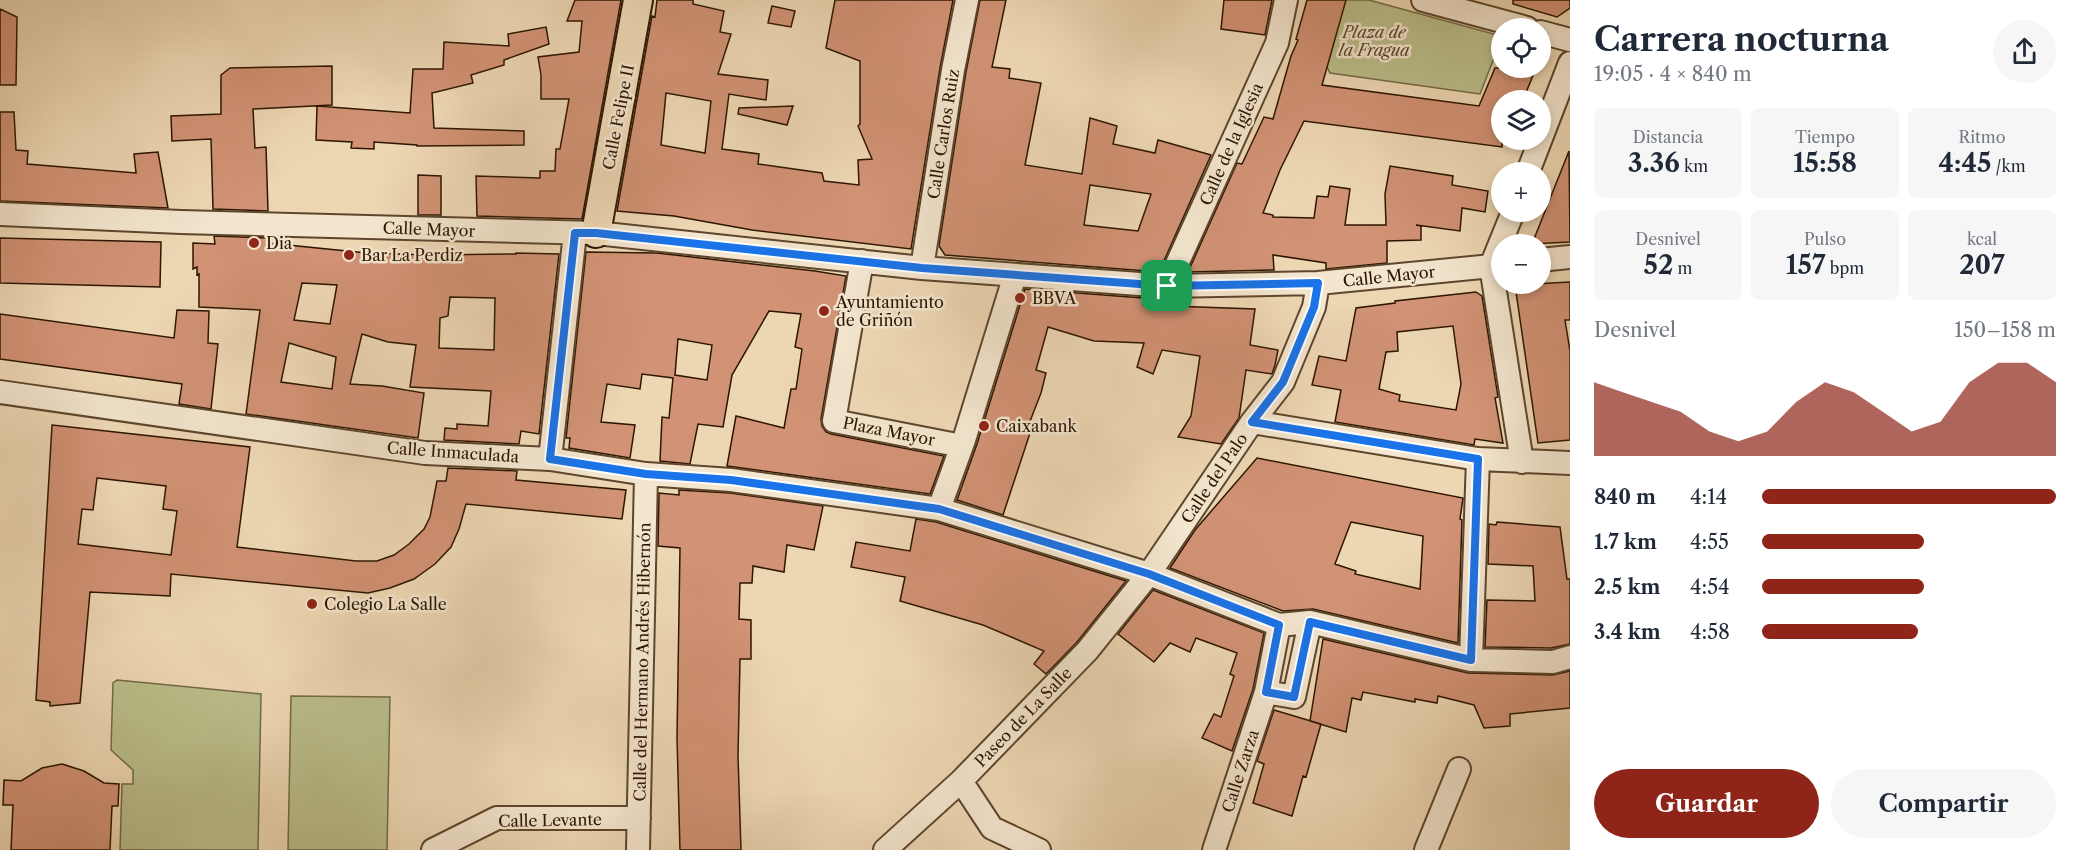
<!DOCTYPE html>
<html lang="es">
<meta charset="utf-8">
<style>
body{margin:0;font-family:"Libre Caslon Text",serif;background:#f6f6f7;color:#1f2937;height:100vh;display:flex;flex-direction:column;font-size:22px;white-space:nowrap}
*{box-sizing:border-box;margin:0}
p{font-size:20px;color:#747a83}
.icon{flex:none;width:33px;height:33px;fill:none;stroke:currentColor;stroke-width:2;stroke-linecap:round;stroke-linejoin:round}
.map{position:relative;flex:1;overflow:hidden}
.details{display:flex;flex-direction:column;background:#fff;width:510px}
.details>*{flex:none}
.controls{position:absolute;left:1491px;top:18px;display:grid;gap:12px}
.controls a{display:grid;place-items:center;width:60px;height:60px;border-radius:50%;background:#fff;box-shadow:0 3px 9px #0003;font-size:30px}
.pin{position:absolute;display:grid;place-items:center;width:51px;height:51px;color:#fff;margin:-26px;border-radius:12px;box-shadow:0 3px 9px #0006}
.round{display:grid;place-items:center;flex:none;width:63px;height:63px;border-radius:32px;background:#f6f6f7}
.head{display:flex;align-items:center;justify-content:space-between;height:102px;padding:0 24px}
h1{font-size:33px;font-weight:800;line-height:45px}
.figures{display:grid;grid-template-columns:repeat(3,1fr);gap:9px;height:102px;padding:6px 24px}
.figures div{display:grid;align-content:center;border-radius:9px;background:#f6f6f7;text-align:center}
.figures b{font-size:26px;font-weight:800}
.figures small{font-size:16px;font-weight:400}
.figures p{font-size:16px}
.chart{height:168px;padding:12px 24px}
.chart p{display:flex;justify-content:space-between}
.chart svg{width:100%;height:108px;margin-top:6px;fill:#8f2418;opacity:.7}
.primary-button{display:flex;gap:12px;margin-top:auto;padding:12px 24px}
.primary-button a{flex:1;height:69px;border-radius:36px;background:#8f2418;color:#fff;font-size:24px;font-weight:800;line-height:69px;text-align:center}
.primary-button a+a{background:#f6f6f7;color:#1f2937}
ul{padding:0 24px;list-style:none;font-size:20px}
li{display:grid;grid-template-columns:96px 72px 1fr;align-items:center;height:45px}
li i{height:15px;border-radius:8px;background:#8f2418}
main{display:flex;flex:1;min-height:0}
.map>svg:first-child{display:block}
.green{fill:#babe8b;stroke:#746a46;stroke-width:1.5}
.building{fill:#d19275;stroke:#2d1600;stroke-width:1.5;fill-rule:evenodd}
.lines{fill:none;stroke-linecap:round;stroke-linejoin:round}
.minor-casing{stroke:#5d462d;stroke-width:26}
.major-casing{stroke:#2d1600;stroke-width:32}
.minor{stroke:#f3e5ce;stroke-width:22}
.major{stroke:#edd7b3;stroke-width:28}
.route-casing{stroke:#fff;stroke-width:12}
.route{stroke:#1a73e8;stroke-width:8}
.poi-dot{fill:#8f2418;stroke:#f3e5ce;stroke-width:2}
.labels{text-anchor:middle;dominant-baseline:central;stroke-width:5;stroke-linejoin:round;paint-order:stroke}
.park-label{font-size:16px;font-style:italic;fill:#57482a;stroke:#f3e5ce}
.street-label{font-size:16px;fill:#2d1600;stroke:#f3e5ce}
.poi-label{font-size:16px;fill:#2d1600;stroke:#f3e5ce;text-anchor:start}
</style>
<main>
<div class="map">
<svg width="1570" height="850" viewBox="0 0 1570 850">
<rect width="100%" height="100%" fill="#edd7b3"/>
<filter id="stains"><feTurbulence type="fractalNoise" baseFrequency=".00333" numOctaves="4"/><feColorMatrix values="0 0 0 0 .2 0 0 0 0 .09 0 0 0 0 .02 0 0 0 .5 -.17"/></filter>
<radialGradient id="worn" r=".72"><stop offset=".6" stop-color="#630" stop-opacity="0"/><stop offset="1" stop-color="#630" stop-opacity=".3"/></radialGradient>
<path class="green" d="M1344 0H1369L1501 36V40L1480 94 1330 73 1327 67Z
M117 680 261 694 258 850H120L122 784H133V770L111 750 113 683Z
M291 696 390 697 387 850H288Z"/>
<path class="building" d="M575 0H621L582 219 477 216 476 176 540 178V171H555L556 149H560L569 99H541V75L538 57 579 52 582 21H567Z
M657 0H693V4L724 11 720 32 731 34 718 74 768 80 766 100 729 94 722 149 759 154 758 164 822 173 824 181 859 185 858 160 872 159 858 126 860 124V61L826 48 835 0H953L940 68 911 249 752 230 674 216 617 211 652 16 655 17ZM666 93 711 101 705 153 661 145Z
M980 0H1006L992 67 1010 69 1009 78 1041 83 1025 165 1082 174 1090 118 1117 126 1113 144 1155 153 1158 140 1211 155 1159 272 945 255 939 246 966 72ZM1090 185 1151 194 1138 231 1084 225Z
M1224 0H1272L1265 35 1221 29Z
M1307 0H1346L1322 85 1479 106 1495 68H1536L1523 100H1502V147L1304 121 1280 170 1263 213 1273 215V217L1314 218 1317 196 1328 197 1330 186 1350 189 1345 225H1386L1385 194 1390 166 1453 176 1452 185 1488 191 1485 212 1462 208 1460 231 1416 225 1421 226V240L1387 241V263L1326 269V263L1273 255 1274 270 1188 272 1237 163 1242 164 1264 117 1273 119 1291 56 1298 40 1296 39Z
M1513 0H1570V8L1557 17 1513 4Z
M772 6 795 11 791 27 768 23Z
M0 9 17 17 16 85H0Z
M546 27 549 44 504 60V65L471 75 473 83 432 93 434 128 524 131V145L417 146V145L374 142V149L351 148 352 142 316 140 317 106 410 113 413 69H443L444 42 509 46 508 34Z
M332 66V105L253 109 255 148 266 147 268 211 213 209 211 139 172 141 171 116 221 114V75L230 68Z
M793 106 787 125 738 114 739 108Z
M0 112H14L16 150 28 151 27 164 136 173 134 154 158 152 168 208 0 201Z
M1569 151 1570 242 1532 244Z
M418 175 441 176V215H418Z
M214 236 268 238V243L367 253 429 255 516 254V253L559 254 539 434 521 431 519 444 444 440 445 428 457 429V424L488 426 491 391 410 387 416 345 388 342 362 334 350 384 382 386 424 393 418 438 246 414 260 310 199 307V274L197 275V267L193 269V243L215 244ZM302 283 337 285 330 324 294 320ZM450 297 495 298 494 350 439 348 440 318 448 316ZM289 343 336 357 332 389 281 382Z
M0 238 161 242 160 287 0 283Z
M586 252 657 253 815 271 846 276 821 419 822 426 826 432 831 434 944 456 930 494 727 466 736 416 784 428 791 389H796L802 349 795 347 801 314 769 311 732 375 723 427 698 424 690 464 660 461 662 417 669 418 673 378 642 374 640 389 607 384 601 422 635 425 630 458 569 448 570 438H566ZM678 339 712 345 707 380 675 375Z
M1570 282V320H1565L1570 351V440L1538 443 1515 285Z
M1025 289 1143 298V305L1255 309 1250 345 1278 350 1275 365 1272 374 1246 370 1239 418 1221 444 1178 437 1191 416 1200 356 1162 350 1153 374 1137 367 1144 343 1094 341 1048 327 1036 370 1046 373 1041 393 1027 429 1031 430 1003 515 957 500 977 444Z
M1476 292 1482 296 1498 397 1495 398 1503 443 1475 439 1474 445 1335 422 1341 390 1312 385 1319 356 1346 361 1356 308 1395 303V301ZM1453 326 1461 384 1456 410 1399 401 1400 395 1379 389 1386 352 1398 351 1397 332Z
M177 310 209 311 208 343 218 344 211 409 179 404 182 384 0 359V314L174 338Z
M52 425 250 447 237 547 356 561H377L394 555 409 544 424 529 430 517 437 481H446L448 468 517 471 516 480 626 490 622 519 466 504 459 529 451 547 435 564 414 579 390 588 368 593 171 574 170 596 90 592 80 703 50 706V702L36 700ZM97 478 166 486 163 509 177 511 171 555 78 544 82 509 93 510Z
M1257 458 1463 498 1460 519 1462 520 1458 643 1313 609 1283 611 1170 568 1195 530ZM1351 522 1423 536 1420 589 1355 574 1356 571 1335 564Z
M679 490 730 493 823 506 814 550 787 545 784 572 753 566 752 583H740L739 619 751 620V659H740L738 756 741 850H680L677 738 680 548 658 546 659 493 679 495Z
M916 519 936 522 1126 581 1077 642 1046 674 1034 664 1044 651 983 625 900 601 905 577 851 567 856 542 910 551Z
M1497 522 1560 527 1567 579H1570V644L1551 648 1485 647 1487 600 1535 601 1533 566 1488 564 1489 524 1496 525Z
M1153 590 1264 633 1253 689 1232 751 1202 738 1214 714 1221 717 1234 676 1230 674 1237 653 1196 638 1190 652 1170 643 1154 662 1118 634Z
M1323 639 1468 673 1553 675 1570 671V708L1510 714V726L1484 728 1474 705 1438 696 1437 703 1415 699V702L1363 692 1361 700 1352 698 1346 732 1310 721Z
M1274 710 1321 724 1306 777 1303 776 1292 816 1253 803 1264 764 1257 761Z
M62 764 84 771 104 783 119 784 118 806H112L110 850H11L13 805H3L4 780 21 781 42 768Z"/>
<g class="lines">
<g class="minor-casing">
<path id="minor" d="M1423 0 1527 28
M1540 32 1570 40
M1528 172 1570 63
M0 214 181 222 596 233 922 268 1167 286 1318 283 1502 265
M1540 260 1570 257
M862 261 834 421 962 446
M1491 266 1522 462
M1491 266 1513 212
M922 268 953 70 967 0
M1167 286 1277 43 1286 0
M0 392 425 453 550 459 646 474 731 480 939 509 1149 574 1279 625 1310 622 1471 660 1553 662 1570 657
M1252 422 1478 459 1570 463
M550 459 575 233
M939 509 964 440 1015 275
M1471 660 1478 459
M1266 692 1294 697 1310 622
M961 781 992 828 1039 850
M433 850 497 818H639
M638 850 646 474
M885 850 961 781 1087 651 1149 574 1252 422 1283 382 1314 307 1318 283
M1214 850 1266 692 1279 625
M1426 850 1459 769"/>
</g>
<g class="major-casing">
<path id="major" d="M596 233 638 0"/>
</g>
<use href="#minor" class="minor"/>
<use href="#major" class="major"/>
</g>
<g class="lines">
<g class="route-casing">
<path id="route" d="M575 233H596L922 268 1167 286 1318 283 1314 307 1283 382 1252 422 1478 459 1471 660 1310 622 1294 697 1266 692 1279 625 1149 574 939 509 731 480 646 474 550 459Z"/>
</g>
<use href="#route" class="route"/>
</g>
<g class="poi-dot">
<circle cx="254" cy="243" r="6"/>
<circle cx="349" cy="255" r="6"/>
<circle cx="1020" cy="298" r="6"/>
<circle cx="824" cy="311" r="6"/>
<circle cx="984" cy="426" r="6"/>
<circle cx="312" cy="604" r="6"/>
</g>
<g class="labels">
<g class="park-label">
<text x="1374" y="32">Plaza de<tspan x="1374" dy="18">la Fragua</tspan></text>
</g>
<g class="street-label">
<text transform="translate(618 117) rotate(-79)">Calle Felipe II</text>
<text transform="translate(943 134) rotate(-81)">Calle Carlos Ruiz</text>
<text transform="translate(1231 144) rotate(-66)">Calle de la Iglesia</text>
<text transform="translate(429 229) rotate(2)">Calle Mayor</text>
<text transform="translate(1389 276) rotate(-6)">Calle Mayor</text>
<text transform="translate(889 431) rotate(11)">Plaza Mayor</text>
<text transform="translate(453 452) rotate(4)">Calle Inmaculada</text>
<text transform="translate(1214 478) rotate(-56)">Calle del Palo</text>
<text transform="translate(642 662) rotate(-89)">Calle del Hermano Andrés Hibernón</text>
<text transform="translate(1023 717) rotate(-46)">Paseo de La Salle</text>
<text transform="translate(1240 771) rotate(-72)">Calle Zarza</text>
<text transform="translate(550 820) rotate(-1)">Calle Levante</text>
</g>
<g class="poi-label">
<text x="266" y="243">Dia</text>
<text x="361" y="255">Bar La Perdiz</text>
<text x="1032" y="298">BBVA</text>
<text x="836" y="302">Ayuntamiento<tspan x="836" dy="18">de Griñón</tspan></text>
<text x="996" y="426">Caixabank</text>
<text x="324" y="604">Colegio La Salle</text>
</g>
</g>
<rect width="100%" height="100%" filter="url(#stains)"/>
<rect width="100%" height="100%" fill="url(#worn)"/>
</svg>
<div class="controls">
<a><svg class="icon" aria-label="locate" viewBox="0 0 24 24"><circle cx="12" cy="12" r="6"/><path d="M12 2v4M12 18v4M2 12h4M18 12h4"/></svg></a>
<a><svg class="icon" aria-label="layers" viewBox="0 0 24 24"><path d="M12 4l9 5-9 5-9-5zM3 14l9 5 9-5"/></svg></a>
<a>+</a>
<a>−</a>
</div>
<div class="pin" style="left:1167px;top:286px;background:#1e9e55"><svg class="icon" aria-label="arrive" viewBox="0 0 24 24"><path d="M6 21V4h12l-3 4 3 4H6"/></svg></div>
</div>
<section class="details">
<div class="head"><div><h1>Carrera nocturna</h1><p>19:05 · 4 × 840 m</p></div><a class="round"><svg class="icon" aria-label="share" viewBox="0 0 24 24"><path d="M12 15V3M7 8l5-5 5 5M5 13v7h14v-7"/></svg></a></div>
<div class="figures">
<div><p>Distancia</p><b>3.36<small> km</small></b></div>
<div><p>Tiempo</p><b>15:58</b></div>
<div><p>Ritmo</p><b>4:45<small> /km</small></b></div>
</div>
<div class="figures">
<div><p>Desnivel</p><b>52<small> m</small></b></div>
<div><p>Pulso</p><b>157<small> bpm</small></b></div>
<div><p>kcal</p><b>207</b></div>
</div>
<div class="chart"><p><span>Desnivel</span>150–158 m</p>
<svg viewBox="0 0 160 44" preserveAspectRatio="none"><path d="M0 44V14L10 18L20 22L30 26L40 34L50 38L60 34L70 22L80 14L90 18L100 26L110 34L120 30L130 14L140 6L150 6L160 14V44z"/></svg>
</div>
<ul>
<li><b>840 m</b>4:14<i style="width:100%"></i></li>
<li><b>1.7 km</b>4:55<i style="width:55%"></i></li>
<li><b>2.5 km</b>4:54<i style="width:55%"></i></li>
<li><b>3.4 km</b>4:58<i style="width:53%"></i></li>
</ul>
<div class="primary-button"><a>Guardar</a><a>Compartir</a></div>
</section>
</main>
